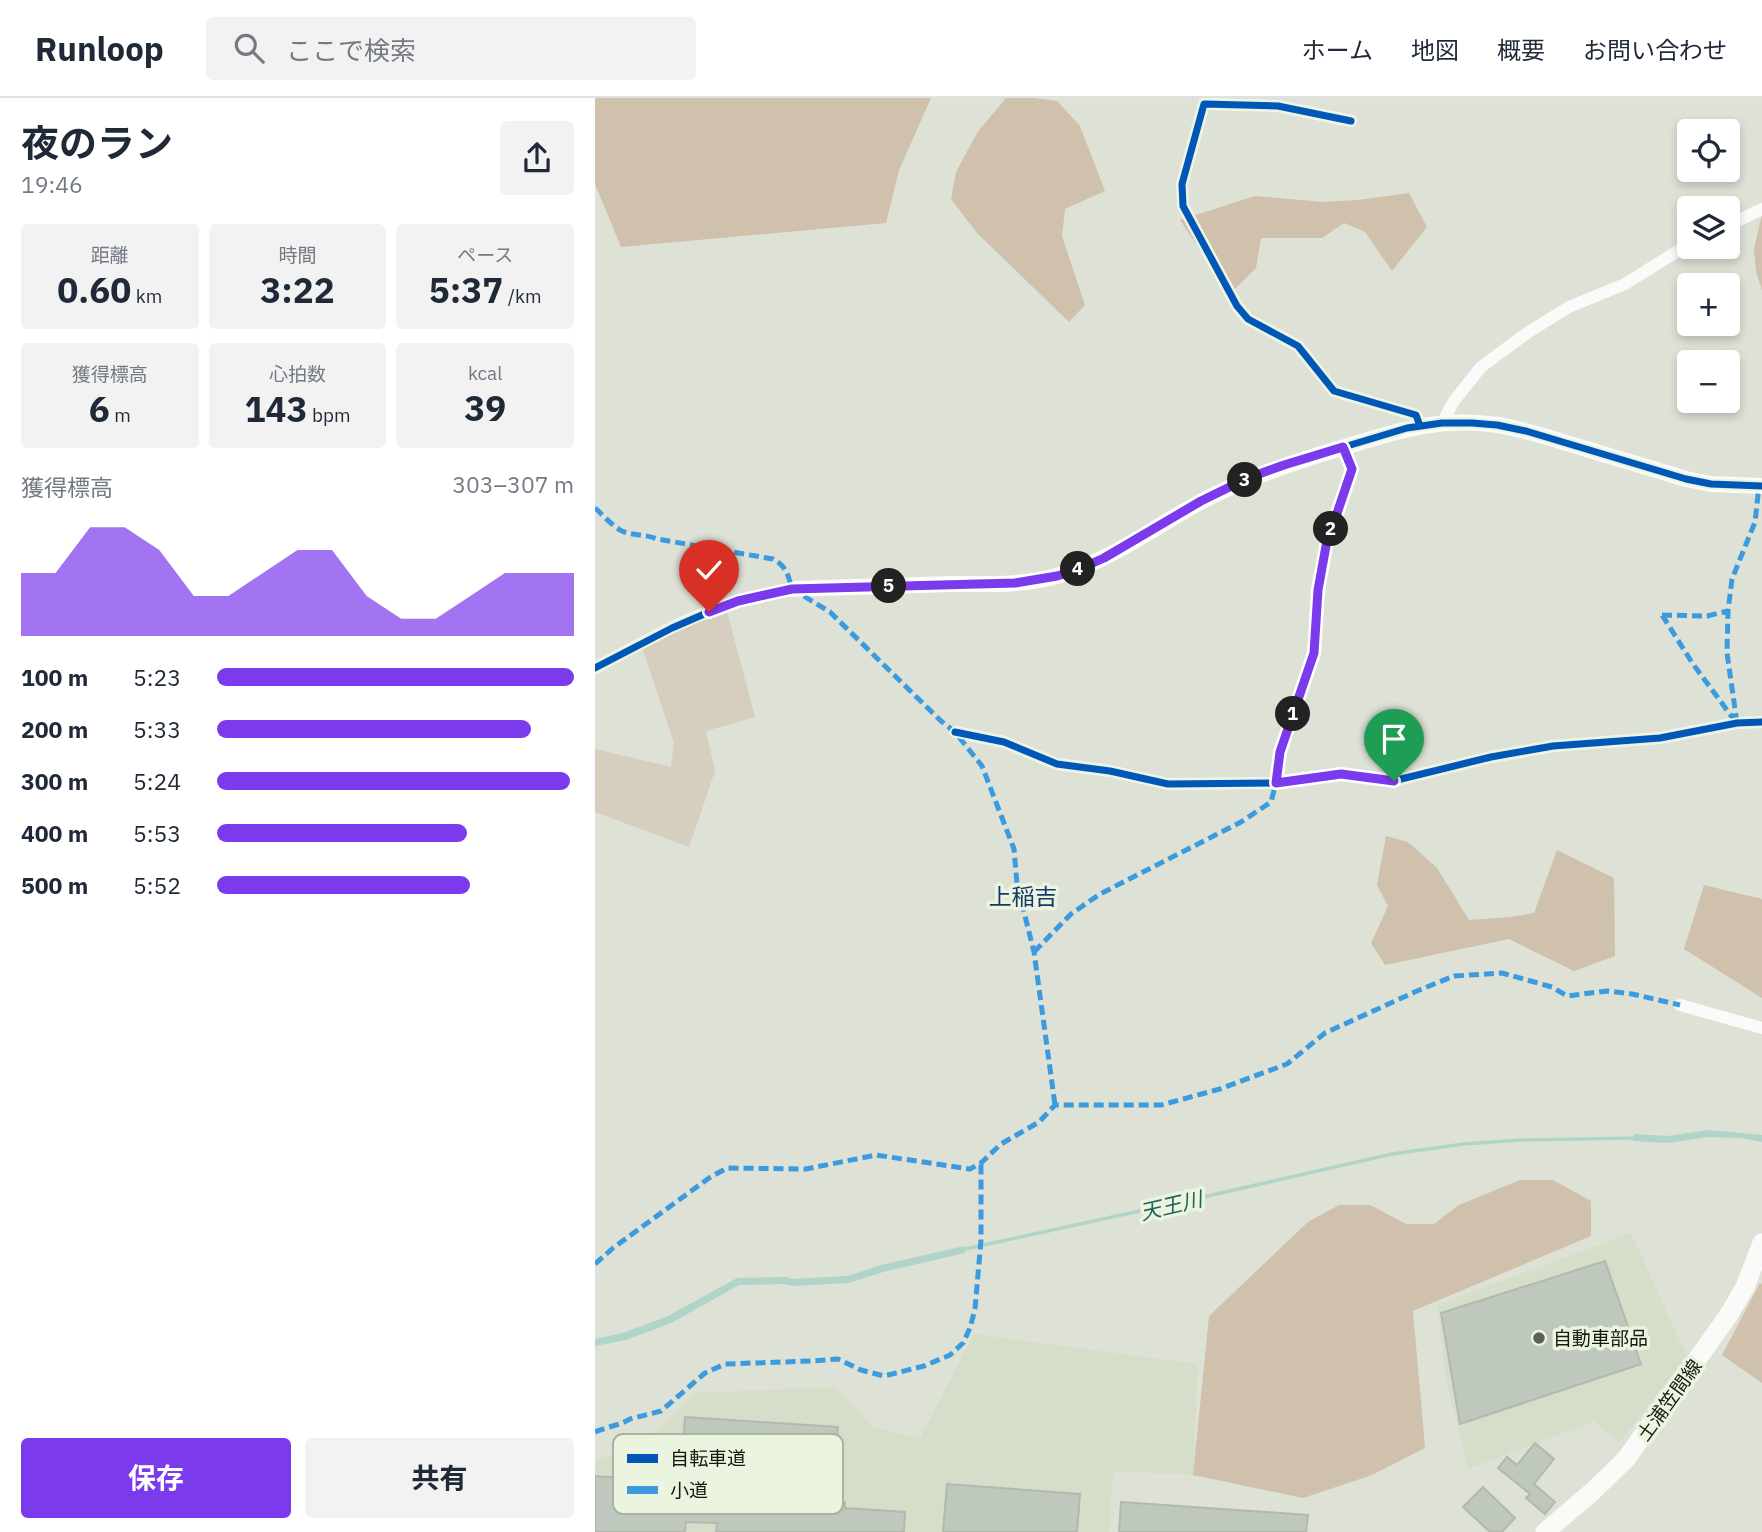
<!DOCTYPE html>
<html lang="ja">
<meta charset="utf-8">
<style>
body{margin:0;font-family:"IBM Plex Sans","Noto Sans JP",sans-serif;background:#f2f2f3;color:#1f2937;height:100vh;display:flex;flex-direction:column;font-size:26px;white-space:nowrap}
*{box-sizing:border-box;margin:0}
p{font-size:23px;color:#747a83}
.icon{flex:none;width:38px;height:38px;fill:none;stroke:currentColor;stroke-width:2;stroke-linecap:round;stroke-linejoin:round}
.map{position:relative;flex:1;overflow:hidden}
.panel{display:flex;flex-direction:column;background:#fff;width:595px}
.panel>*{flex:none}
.tools{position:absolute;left:1082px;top:21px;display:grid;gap:14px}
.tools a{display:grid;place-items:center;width:63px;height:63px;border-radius:7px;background:#fff;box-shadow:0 4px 10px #0003;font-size:35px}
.pin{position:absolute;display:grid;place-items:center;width:60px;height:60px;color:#fff;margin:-72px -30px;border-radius:50% 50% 50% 0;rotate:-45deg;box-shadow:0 0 7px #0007}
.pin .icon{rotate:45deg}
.km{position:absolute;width:35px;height:35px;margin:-18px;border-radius:50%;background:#222;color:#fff;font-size:19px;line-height:35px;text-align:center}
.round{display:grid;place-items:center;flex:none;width:74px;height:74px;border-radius:7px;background:#f2f2f3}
.head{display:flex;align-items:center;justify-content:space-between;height:119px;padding:0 21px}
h1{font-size:38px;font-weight:700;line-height:52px}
.figures{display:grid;grid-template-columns:repeat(3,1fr);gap:10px;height:119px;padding:7px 21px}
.figures div{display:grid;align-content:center;border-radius:7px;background:#f2f2f3;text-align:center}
.figures b{font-size:35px;font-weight:700}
.figures small{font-size:19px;font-weight:400}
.figures p{font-size:19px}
.chart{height:196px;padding:14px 21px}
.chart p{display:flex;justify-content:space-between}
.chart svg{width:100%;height:126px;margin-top:7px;fill:#7c3aed;opacity:.7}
.button{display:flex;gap:14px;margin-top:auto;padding:14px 21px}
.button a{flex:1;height:80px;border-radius:7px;background:#7c3aed;color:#fff;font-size:28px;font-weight:700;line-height:80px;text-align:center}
.button a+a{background:#f2f2f3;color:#1f2937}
ul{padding:0 21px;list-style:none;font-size:23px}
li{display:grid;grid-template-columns:112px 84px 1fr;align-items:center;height:52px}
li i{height:18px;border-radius:9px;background:#7c3aed}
header{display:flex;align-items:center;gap:42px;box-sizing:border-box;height:98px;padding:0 35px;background:#fff;border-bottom:2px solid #e0e1e3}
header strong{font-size:33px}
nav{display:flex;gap:38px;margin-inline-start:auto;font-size:24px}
.search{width:490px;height:63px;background:#f2f2f3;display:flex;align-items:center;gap:18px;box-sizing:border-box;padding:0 24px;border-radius:7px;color:#747a83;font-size:26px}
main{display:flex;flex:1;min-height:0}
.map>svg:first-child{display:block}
.built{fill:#d6dec9}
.green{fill:#d6cebe}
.forest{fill:#cfc1ab}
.water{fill:#b0d4c8}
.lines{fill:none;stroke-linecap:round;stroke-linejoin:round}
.stream{stroke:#b0d4c8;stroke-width:3.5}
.building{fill:#bfc8bd;stroke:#b3b8b0;stroke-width:2}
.minor{stroke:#fafaf9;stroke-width:12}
.tertiary{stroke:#fafaf9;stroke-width:16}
.primary{stroke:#fafaf9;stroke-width:19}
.quiet{stroke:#3b9bde;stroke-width:5;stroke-dasharray:10 5;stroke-linecap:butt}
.cycleway-casing{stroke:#ebf4de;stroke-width:11}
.cycleway{stroke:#0057b8;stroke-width:7}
.route-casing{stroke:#fff;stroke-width:14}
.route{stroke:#7c3aed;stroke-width:9}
.poi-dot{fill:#5c6057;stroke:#ebf4de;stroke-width:2.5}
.labels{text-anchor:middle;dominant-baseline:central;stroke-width:7;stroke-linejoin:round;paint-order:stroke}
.poi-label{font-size:19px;fill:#171a13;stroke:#ebf4de;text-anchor:start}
.street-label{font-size:19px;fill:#171a13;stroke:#ebf4de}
.water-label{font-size:21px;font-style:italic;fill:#206255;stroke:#ebf4de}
.quarter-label{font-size:23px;fill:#17376c;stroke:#ebf4de}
.key{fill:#ebf4de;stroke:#abb3a1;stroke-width:2}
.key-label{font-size:19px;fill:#171a13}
</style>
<header>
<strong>Runloop</strong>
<div class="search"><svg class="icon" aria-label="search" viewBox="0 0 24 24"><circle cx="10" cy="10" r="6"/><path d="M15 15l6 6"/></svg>ここで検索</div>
<nav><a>ホーム</a><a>地図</a><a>概要</a><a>お問い合わせ</a></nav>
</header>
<main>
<section class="panel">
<div class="head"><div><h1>夜のラン</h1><p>19:46</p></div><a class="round"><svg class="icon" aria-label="share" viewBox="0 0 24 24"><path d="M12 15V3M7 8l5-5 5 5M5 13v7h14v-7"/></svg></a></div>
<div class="figures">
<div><p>距離</p><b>0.60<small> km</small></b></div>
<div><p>時間</p><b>3:22</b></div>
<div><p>ペース</p><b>5:37<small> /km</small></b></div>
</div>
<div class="figures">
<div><p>獲得標高</p><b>6<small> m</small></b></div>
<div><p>心拍数</p><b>143<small> bpm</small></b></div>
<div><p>kcal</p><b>39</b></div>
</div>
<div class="chart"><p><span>獲得標高</span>303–307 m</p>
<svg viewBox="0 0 160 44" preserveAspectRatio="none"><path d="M0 44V22L10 22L20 6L30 6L40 14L50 30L60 30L70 22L80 14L90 14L100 30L110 38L120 38L130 30L140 22L150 22L160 22V44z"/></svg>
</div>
<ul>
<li><b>100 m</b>5:23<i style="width:100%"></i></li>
<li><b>200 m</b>5:33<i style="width:88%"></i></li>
<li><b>300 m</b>5:24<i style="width:99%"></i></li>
<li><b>400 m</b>5:53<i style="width:70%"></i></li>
<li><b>500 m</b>5:52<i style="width:71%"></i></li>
</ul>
<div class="button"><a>保存</a><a>共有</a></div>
</section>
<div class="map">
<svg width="1167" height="1434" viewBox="0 0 1167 1434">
<rect width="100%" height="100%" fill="#dde1d6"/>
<path class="built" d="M1036 1135 1092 1259 1024 1345 999 1323 873 1371 851 1280 842 1207Z
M379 1236 603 1266 598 1377 518 1373 514 1434H0V1363L52 1342 99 1295 240 1289 278 1329 325 1340Z"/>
<path class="green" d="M132 514 160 619 111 633 120 673 94 749 0 714V651L76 669 79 645 47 549 83 532Z"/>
<path class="forest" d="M0 0H336L304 72 291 125 26 149 0 86Z
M411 0H439L462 3 485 28 510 93 470 111 467 138 490 207 474 224 382 135 356 101 361 74 382 35Z
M814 95 832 129 797 173 770 134 749 125 727 140H666L661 170 635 196 585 122 660 98 729 104 763 102Z
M1167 116V192L1161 173 1159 151Z
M791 738 813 744 842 770 874 822 916 819 939 815 962 752 1019 780 1020 858 979 873 914 841 790 867 776 845 793 808 782 787Z
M1109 787 1167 801V900L1089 851Z
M925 1082H958L996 1103V1138L818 1213 830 1350 777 1377 708 1400 598 1377 614 1218 713 1124 744 1107H775L811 1126H839L864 1107Z
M1165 1185 1167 1186V1285L1127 1257Z"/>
<path class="water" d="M1113 1032 1167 1037V1044L1145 1040 1113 1039 1073 1045 1038 1043 1039 1036 1073 1038Z
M369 1148 370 1155 288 1174 254 1185 198 1188 189 1186 144 1187 76 1225 31 1242 0 1248V1241L28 1235 73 1218 142 1180 191 1179 198 1181 253 1178 286 1167Z"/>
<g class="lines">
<path class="stream" d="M366 1152 604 1100 797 1056 869 1046 925 1042 1043 1040"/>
</g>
<path class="building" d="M1010 1163 1046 1266 865 1326 846 1215Z
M90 1319 243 1329 240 1366 198 1364 195 1401 250 1404V1410L310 1414 309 1434H121L122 1425 91 1424 90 1434H0V1378L120 1387 122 1359 87 1357Z
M940 1345 959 1361 939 1386 960 1404 950 1416 931 1400 935 1396 903 1370 912 1359 922 1367Z
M352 1386 485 1396 482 1434H348Z
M888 1389 920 1420 907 1434H895L868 1409Z
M526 1404 713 1417 711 1434H524Z"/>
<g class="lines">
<path class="minor" d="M756 23 683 8 609 6 587 86 588 108 642 208 653 221 703 248 739 293 821 317 825 328
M1132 128 1167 111
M847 325 859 303 886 269 932 235 974 209 1030 186 1094 146
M0 570C46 546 93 518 143 503 161 498 179 495 197 491
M360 634 409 644 462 666 515 673 573 686 681 685 745 676 798 683 896 659 958 648 1065 640 1142 625 1167 624
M681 685 685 655 719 555 724 492 731 448 757 371 748 349
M1085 907 1167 930"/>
<path class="tertiary" d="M197 491C249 489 302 488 355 486 392 486 430 488 465 477 521 461 568 422 619 397 661 377 699 364 743 351 799 334 843 318 903 327 931 332 958 341 985 349 1020 360 1056 370 1091 381L1116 386 1167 388"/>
<path class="primary" d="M950 1434 997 1394 1031 1361 1133 1218 1150 1189 1167 1145"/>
<path class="quiet" d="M0 410C8 417 17 428 27 433 38 438 51 436 62 441L178 461C192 469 193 477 197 491L235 514 346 623 360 634 387 668 419 751 422 786 439 854 460 1007
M1067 517 1098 566 1140 623
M1067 517 1112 518 1133 513
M1142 625 1132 555 1133 513 1137 481 1160 424 1164 388
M439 854 476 816 505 796 646 724 676 704 681 685
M0 1166 18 1150 114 1080 132 1070 211 1071 281 1057 375 1071 386 1065 406 1046 444 1024 460 1007H566L625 991 692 966 730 935 822 893 859 878 907 875 957 889 972 898 1012 893 1037 896 1085 907
M0 1334C11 1329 26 1327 35 1321L66 1313 110 1275 130 1266 216 1263 243 1261 266 1272 289 1278 329 1268 355 1257 368 1245 375 1230 380 1211 386 1142V1065"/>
<g class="cycleway-casing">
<path id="cycleway" d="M756 23 683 8 609 6 587 86 588 108 642 208 653 221 703 248 739 293 821 317 825 328
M0 570 77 530 114 514 143 503 197 491 420 485 462 478 482 472 509 460 606 403 653 380 689 367 812 330 847 325H877L902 327 931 333 1091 381 1116 386 1167 388
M360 634 409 644 462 666 515 673 573 686 681 685 745 676 798 683 896 659 958 648 1065 640 1142 625 1167 624"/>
</g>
<use href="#cycleway" class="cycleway"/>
</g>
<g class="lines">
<g class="route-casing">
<path id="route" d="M114 514 143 503 197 491 420 485 462 478 482 472 509 460 606 403 653 380 689 367 748 349 757 371 731 448 723 492 719 555 685 654 681 685 746 676 799 683"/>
</g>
<use href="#route" class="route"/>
</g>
<circle class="poi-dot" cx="944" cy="1240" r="7"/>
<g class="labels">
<g class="poi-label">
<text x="958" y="1240">自動車部品</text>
</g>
<g class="street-label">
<text transform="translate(1074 1302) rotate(-54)">土浦笠間線</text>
</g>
<g class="water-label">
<text transform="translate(576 1107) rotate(-13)">天王川</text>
</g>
<g class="quarter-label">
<text x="428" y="798">上稲吉</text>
</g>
</g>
<rect x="18" y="1336" width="230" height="80" rx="10" class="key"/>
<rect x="32" y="1356" width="31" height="9" fill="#0057b8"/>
<rect x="32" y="1388" width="31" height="8" fill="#3b9bde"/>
<g class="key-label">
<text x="75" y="1367">自転車道</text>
<text x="75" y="1399">小道</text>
</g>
</svg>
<div class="tools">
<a><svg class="icon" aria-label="locate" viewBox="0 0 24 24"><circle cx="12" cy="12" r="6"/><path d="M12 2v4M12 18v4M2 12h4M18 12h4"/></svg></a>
<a><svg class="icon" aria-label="layers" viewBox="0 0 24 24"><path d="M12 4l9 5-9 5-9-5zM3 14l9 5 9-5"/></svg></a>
<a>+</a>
<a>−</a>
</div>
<div class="pin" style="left:799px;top:683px;background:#1e9e55"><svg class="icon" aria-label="arrive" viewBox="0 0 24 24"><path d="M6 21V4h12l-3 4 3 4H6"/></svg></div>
<div class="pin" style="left:114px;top:514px;background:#d93025"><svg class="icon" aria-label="check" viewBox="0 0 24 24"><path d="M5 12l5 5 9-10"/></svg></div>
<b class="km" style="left:698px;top:616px">1</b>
<b class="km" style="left:736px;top:431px">2</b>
<b class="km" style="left:650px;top:382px">3</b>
<b class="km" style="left:483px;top:471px">4</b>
<b class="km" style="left:294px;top:488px">5</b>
</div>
</main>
